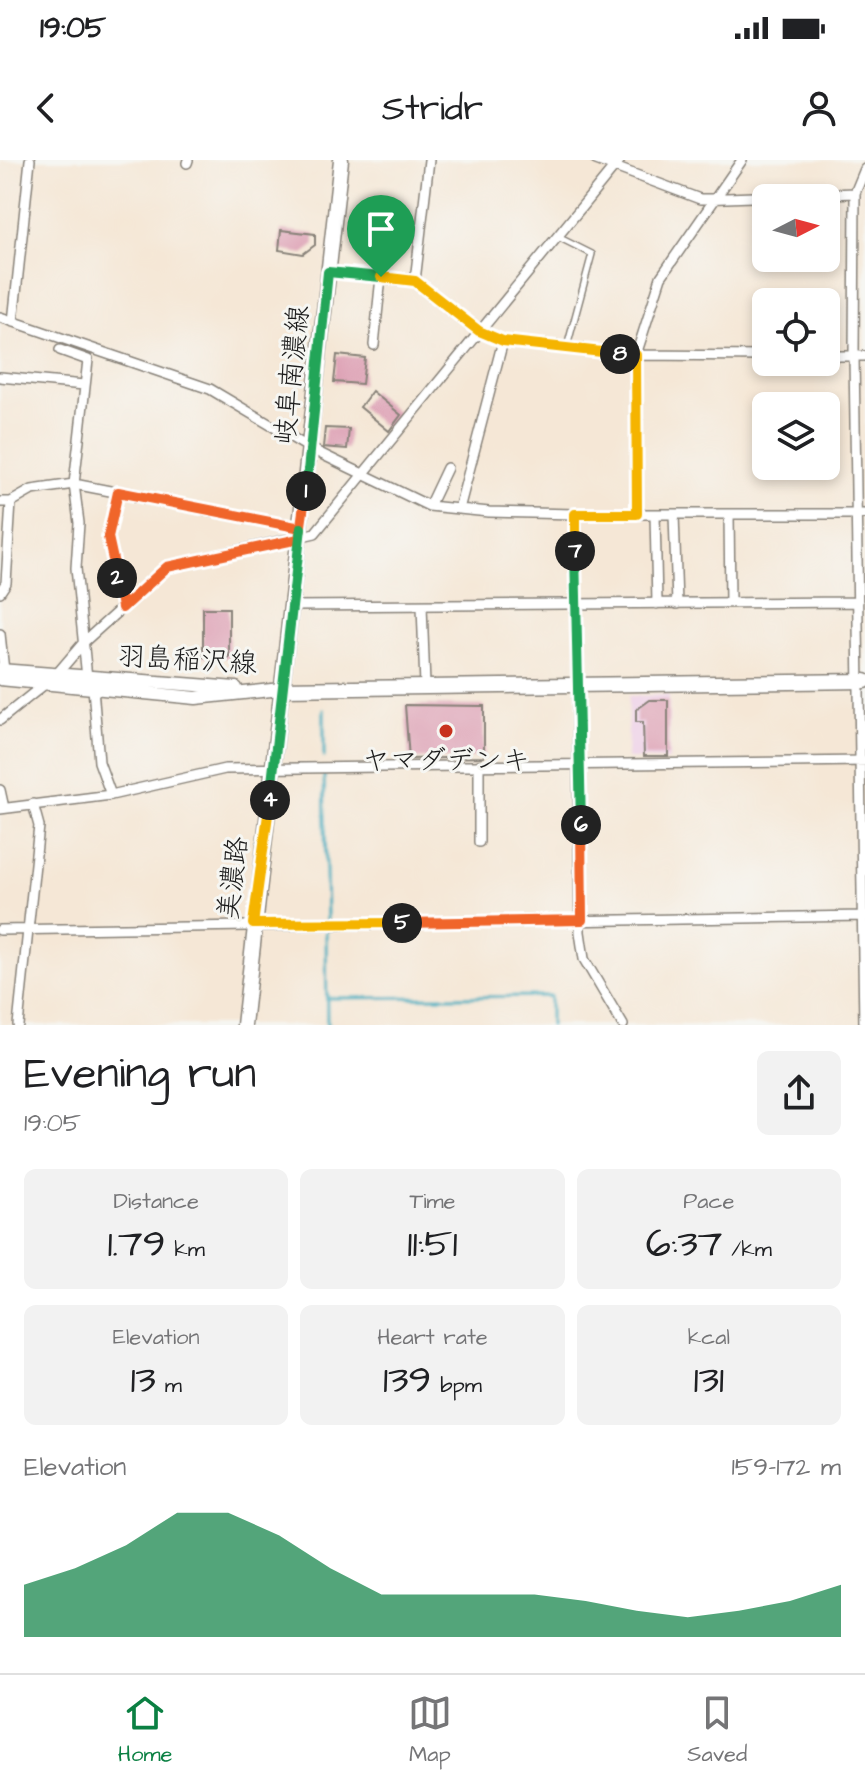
<!DOCTYPE html>
<meta charset="utf-8">
<style>
body{margin:0;font-family:"Architects Daughter","Klee One",sans-serif;background:#f2f2f2;color:#202124;height:100vh;display:flex;flex-direction:column;font-size:30px;white-space:nowrap}
*{box-sizing:border-box;margin:0}
p{font-size:26px;color:#757577}
.icon{flex:none;width:44px;height:44px;fill:none;stroke:currentColor;stroke-width:2;stroke-linecap:round;stroke-linejoin:round}
.map{position:relative;height:865px;overflow:hidden}
.drawer{display:flex;flex-direction:column;background:#fff;flex:1}
.drawer>*{flex:none}
.needle{width:52px;rotate:84deg}
.controls{position:absolute;left:752px;top:24px;display:grid;gap:16px}
.controls a{display:grid;place-items:center;width:88px;height:88px;border-radius:12px;background:#fff;box-shadow:0 4px 12px #0003;font-size:40px}
.pin{position:absolute;display:grid;place-items:center;width:68px;height:68px;color:#fff;margin:-82px -34px;border-radius:50% 50% 50% 0;rotate:-45deg;box-shadow:0 0 8px #0007}
.pin .icon{rotate:45deg}
.km{position:absolute;width:40px;height:40px;margin:-20px;border-radius:50%;background:#222;color:#fff;font-size:22px;line-height:40px;text-align:center}
.round{display:grid;place-items:center;flex:none;width:84px;height:84px;border-radius:12px;background:#f2f2f2}
.overview{display:flex;align-items:center;justify-content:space-between;height:136px;padding:0 24px}
h1{font-size:44px;font-weight:600;line-height:60px}
.figures{display:grid;grid-template-columns:repeat(3,1fr);gap:12px;height:136px;padding:8px 24px}
.figures div{display:grid;align-content:center;border-radius:12px;background:#f2f2f2;text-align:center}
.figures b{font-size:40px;font-weight:600}
.figures small{font-size:22px;font-weight:400}
.figures p{font-size:22px}
.chart{height:224px;padding:16px 24px}
.chart p{display:flex;justify-content:space-between}
.chart svg{width:100%;height:144px;margin-top:8px;fill:#0b8043;opacity:.7}
.status{display:flex;justify-content:space-between;align-items:center;height:56px;padding:0 40px;background:#fff;direction:ltr}
.status svg{height:22px;fill:currentColor}
header{display:flex;justify-content:space-between;align-items:center;height:104px;padding:0 24px;background:#fff;font-size:36px;font-weight:600}
.menu{display:flex;justify-content:space-around;align-items:center;height:112px;border-top:2px solid #e0e0e0;background:#fff;font-size:22px;color:#757577}
.menu a{display:grid;justify-items:center;gap:4px}
.menu .on{color:#0b8043}
.map>svg:first-child{display:block}
.built{fill:#eed0e7}
.lines{fill:none;stroke-linecap:round;stroke-linejoin:round}
.stream{stroke:#3eaabd;stroke-width:3}
.building{fill:#dea3b6}
.service-casing{stroke:#888279;stroke-width:8}
.minor-casing{stroke:#888279;stroke-width:12}
.secondary-casing{stroke:#888279;stroke-width:15}
.primary-casing{stroke:#888279;stroke-width:17}
.service{stroke:#fff;stroke-width:5}
.minor{stroke:#fff;stroke-width:9}
.secondary{stroke:#fff;stroke-width:12}
.primary{stroke:#fff;stroke-width:14}
.split-1-casing{stroke:#fff;stroke-width:16}
.split-2-casing{stroke:#fff;stroke-width:16}
.split-3-casing{stroke:#fff;stroke-width:16}
.split-4-casing{stroke:#fff;stroke-width:16}
.split-5-casing{stroke:#fff;stroke-width:16}
.split-6-casing{stroke:#fff;stroke-width:16}
.split-7-casing{stroke:#fff;stroke-width:16}
.split-8-casing{stroke:#fff;stroke-width:16}
.split-9-casing{stroke:#fff;stroke-width:16}
.split-1{stroke:#22a559;stroke-width:10}
.split-2{stroke:#f0652b;stroke-width:10}
.split-3{stroke:#f0652b;stroke-width:10}
.split-4{stroke:#22a559;stroke-width:10}
.split-5{stroke:#f5b400;stroke-width:10}
.split-6{stroke:#f0652b;stroke-width:10}
.split-7{stroke:#22a559;stroke-width:10}
.split-8{stroke:#f5b400;stroke-width:10}
.split-9{stroke:#f5b400;stroke-width:10}
.poi-dot{fill:#c8321e;stroke:#f6f6f2;stroke-width:3}
.labels{text-anchor:middle;dominant-baseline:central;stroke-width:6;stroke-linejoin:round;paint-order:stroke}
.street-label{font-size:28px;fill:#1c1c1c;stroke:#f6f6f2}
.poi-label{font-size:28px;fill:#1c1c1c;stroke:#f6f6f2}
</style>
<div class="status"><b>19:05</b><svg viewBox="0 0 49 12"><path d="M0 12V9h3v3zM5 12V6h3v6zM10 12V3h3v9zM15 12V0h3v12zM26 1h20v11H26zM47 4h2v5h-2z"/></svg></div>
<header><svg class="icon" aria-label="back" viewBox="0 0 24 24"><path d="M15 5l-7 7 7 7"/></svg>Stridr<svg class="icon" aria-label="person" viewBox="0 0 24 24"><circle cx="12" cy="8" r="4"/><path d="M4 21q1-7 8-7t8 7"/></svg></header>
<div class="map">
<svg width="865" height="865" viewBox="0 0 865 865">
<rect width="100%" height="100%" fill="#f6f6f2"/>
<filter id="ink" filterUnits="userSpaceOnUse"><feTurbulence type="fractalNoise" baseFrequency=".0125" numOctaves="2"/><feDisplacementMap in="SourceGraphic" scale="16" xChannelSelector="R" yChannelSelector="G"/><feConvolveMatrix kernelMatrix="1 2 1 2 8 2 1 2 1" color-interpolation-filters="sRGB"/></filter>
<filter id="wash" filterUnits="userSpaceOnUse"><feTurbulence type="fractalNoise" baseFrequency=".006" numOctaves="4" result="noise"/><feDisplacementMap in="SourceGraphic" scale="32" xChannelSelector="R" yChannelSelector="G"/><feGaussianBlur stdDeviation="1.8" result="paint"/><feColorMatrix in="noise" values="0 0 0 0 0 0 0 0 0 0 0 0 0 0 0 0 0 1.4 0 .05"/><feComposite in="paint" operator="in"/></filter>
<g filter="url(#wash)">
<rect width="100%" height="100%" fill="#f5e7d6"/>
<path class="built" d="M669 535V600L627 599 629 536Z"/>
<g class="lines">
<path class="stream" d="M324 550V597
M324 613 327 759
M326 769 327 865
M327 838 550 836V865"/>
</g>
<g id="blocks">
<path class="building" d="M281 70 315 74V85L303 94 279 90Z
M337 195 365 198 362 224 334 222Z
M372 231 401 255 389 271 360 247Z
M325 268 349 269 347 289 323 287Z
M203 448H229V498L203 497Z
M650 540H668V596H644L643 562H636V550Z
M405 545 484 546V597L409 599Z"/>
</g>
</g>
<g filter="url(#ink)">
<use href="#blocks" fill-opacity="0" stroke="#888279" stroke-width="2"/>
<g class="lines">
<g class="service-casing">
<path id="service" d="M558 77 592 94 567 187"/>
</g>
<g class="minor-casing">
<path id="minor" d="M429 0 415 121 479 171 503 181 636 195 766 196
M596 0 700 39 855 33
M187 3 188 0
M328 112 415 121
M0 157 210 229 311 289 429 346 489 352 575 354H865
M13 162 30 0
M374 185 381 117
M60 190 88 200 74 324 79 363 76 408 87 518
M826 196H865
M0 217 84 225
M118 332 108 377 122 448
M0 342H11L32 330 74 324 301 368
M429 346 447 308
M459 349 503 181
M575 354 580 772 584 799 623 865
M637 354 636 195 661 117 742 0
M655 354 657 444
M674 354 677 444
M729 354 730 443
M0 432 6 423 11 342
M292 446 858 442
M422 446 425 525
M0 474 4 511
M93 528 99 602 111 635
M0 560 56 515 85 481 167 407 315 373 620 0
M479 605V682
M0 630 4 648
M0 649 111 635 225 609 865 601
M0 770 865 756
M18 865 39 666 33 644
M864 865 854 196 855 33 865 9"/>
</g>
<g class="secondary-casing">
<path id="secondary" d="M0 510 236 528
M0 519 196 538 281 529"/>
</g>
<g class="primary-casing">
<path id="primary" d="M281 529 865 521
M244 865 341 0"/>
</g>
<use href="#service" class="service"/>
<use href="#minor" class="minor"/>
<use href="#secondary" class="secondary"/>
<use href="#primary" class="primary"/>
</g>
</g>
<g class="lines" filter="url(#ink)">
<g class="split-1-casing">
<path id="split-1" d="M306 331 328 112 381 117"/>
</g>
<g class="split-2-casing">
<path id="split-2" d="M117 418 122 448 167 407 299 379 306 331"/>
</g>
<g class="split-3-casing">
<path id="split-3" d="M117 418 108 377 118 332 301 368"/>
</g>
<g class="split-4-casing">
<path id="split-4" d="M270 640 301 368"/>
</g>
<g class="split-5-casing">
<path id="split-5" d="M270 640 253 764 402 763"/>
</g>
<g class="split-6-casing">
<path id="split-6" d="M402 763 582 760 581 665"/>
</g>
<g class="split-7-casing">
<path id="split-7" d="M575 391 581 665"/>
</g>
<g class="split-8-casing">
<path id="split-8" d="M575 391V354H637L636 195 620 194"/>
</g>
<g class="split-9-casing">
<path id="split-9" d="M381 117 415 121 479 171 503 181 620 194"/>
</g>
<use href="#split-1" class="split-1"/>
<use href="#split-2" class="split-2"/>
<use href="#split-3" class="split-3"/>
<use href="#split-4" class="split-4"/>
<use href="#split-5" class="split-5"/>
<use href="#split-6" class="split-6"/>
<use href="#split-7" class="split-7"/>
<use href="#split-8" class="split-8"/>
<use href="#split-9" class="split-9"/>
</g>
<circle class="poi-dot" cx="446" cy="571" r="8"/>
<g class="labels">
<g class="street-label">
<text transform="translate(292 215) rotate(-84)">岐阜南濃線</text>
<text transform="translate(187 500) rotate(3)">羽島稲沢線</text>
<text transform="translate(233 718) rotate(-83)">美濃路</text>
</g>
<g class="poi-label">
<text x="446" y="600">ヤマダデンキ</text>
</g>
</g>
</svg>
<div class="controls">
<a><svg class="needle" viewBox="-14 -14 28 28"><path d="M0-13l5 13h-10z" fill="#e53935"/><path d="M0 13l5-13h-10z" fill="#757577"/></svg></a>
<a><svg class="icon" aria-label="locate" viewBox="0 0 24 24"><circle cx="12" cy="12" r="6"/><path d="M12 2v4M12 18v4M2 12h4M18 12h4"/></svg></a>
<a><svg class="icon" aria-label="layers" viewBox="0 0 24 24"><path d="M12 4l9 5-9 5-9-5zM3 14l9 5 9-5"/></svg></a>
</div>
<div class="pin" style="left:381px;top:117px;background:#1e9e55"><svg class="icon" aria-label="arrive" viewBox="0 0 24 24"><path d="M6 21V4h12l-3 4 3 4H6"/></svg></div>
<b class="km" style="left:306px;top:331px">1</b>
<b class="km" style="left:117px;top:418px">2</b>
<b class="km" style="left:270px;top:640px">4</b>
<b class="km" style="left:402px;top:763px">5</b>
<b class="km" style="left:581px;top:665px">6</b>
<b class="km" style="left:575px;top:391px">7</b>
<b class="km" style="left:620px;top:194px">8</b>
</div>
<section class="drawer">
<div class="overview"><div><h1>Evening run</h1><p>19:05</p></div><a class="round"><svg class="icon" aria-label="share" viewBox="0 0 24 24"><path d="M12 15V3M7 8l5-5 5 5M5 13v7h14v-7"/></svg></a></div>
<div class="figures">
<div><p>Distance</p><b>1.79<small> km</small></b></div>
<div><p>Time</p><b>11:51</b></div>
<div><p>Pace</p><b>6:37<small> /km</small></b></div>
</div>
<div class="figures">
<div><p>Elevation</p><b>13<small> m</small></b></div>
<div><p>Heart rate</p><b>139<small> bpm</small></b></div>
<div><p>kcal</p><b>131</b></div>
</div>
<div class="chart"><p><span>Elevation</span>159–172 m</p>
<svg viewBox="0 0 160 44" preserveAspectRatio="none"><path d="M0 44V28L10 23L20 16L30 6L40 6L50 13L60 23L70 31L80 31L90 31L100 31L110 33L120 36L130 38L140 36L150 33L160 28V44z"/></svg>
</div>
</section>
<nav class="menu">
<a class="on"><svg class="icon" aria-label="home" viewBox="0 0 24 24"><path d="M3 11l9-7 9 7M6 9v11h12V9"/></svg>Home</a>
<a><svg class="icon" aria-label="map" viewBox="0 0 24 24"><path d="M3 6l6-2 6 2 6-2v14l-6 2-6-2-6 2zM9 4v14M15 6v14"/></svg>Map</a>
<a><svg class="icon" aria-label="saved" viewBox="0 0 24 24"><path d="M7 4h10v16l-5-4-5 4z"/></svg>Saved</a>
</nav>
